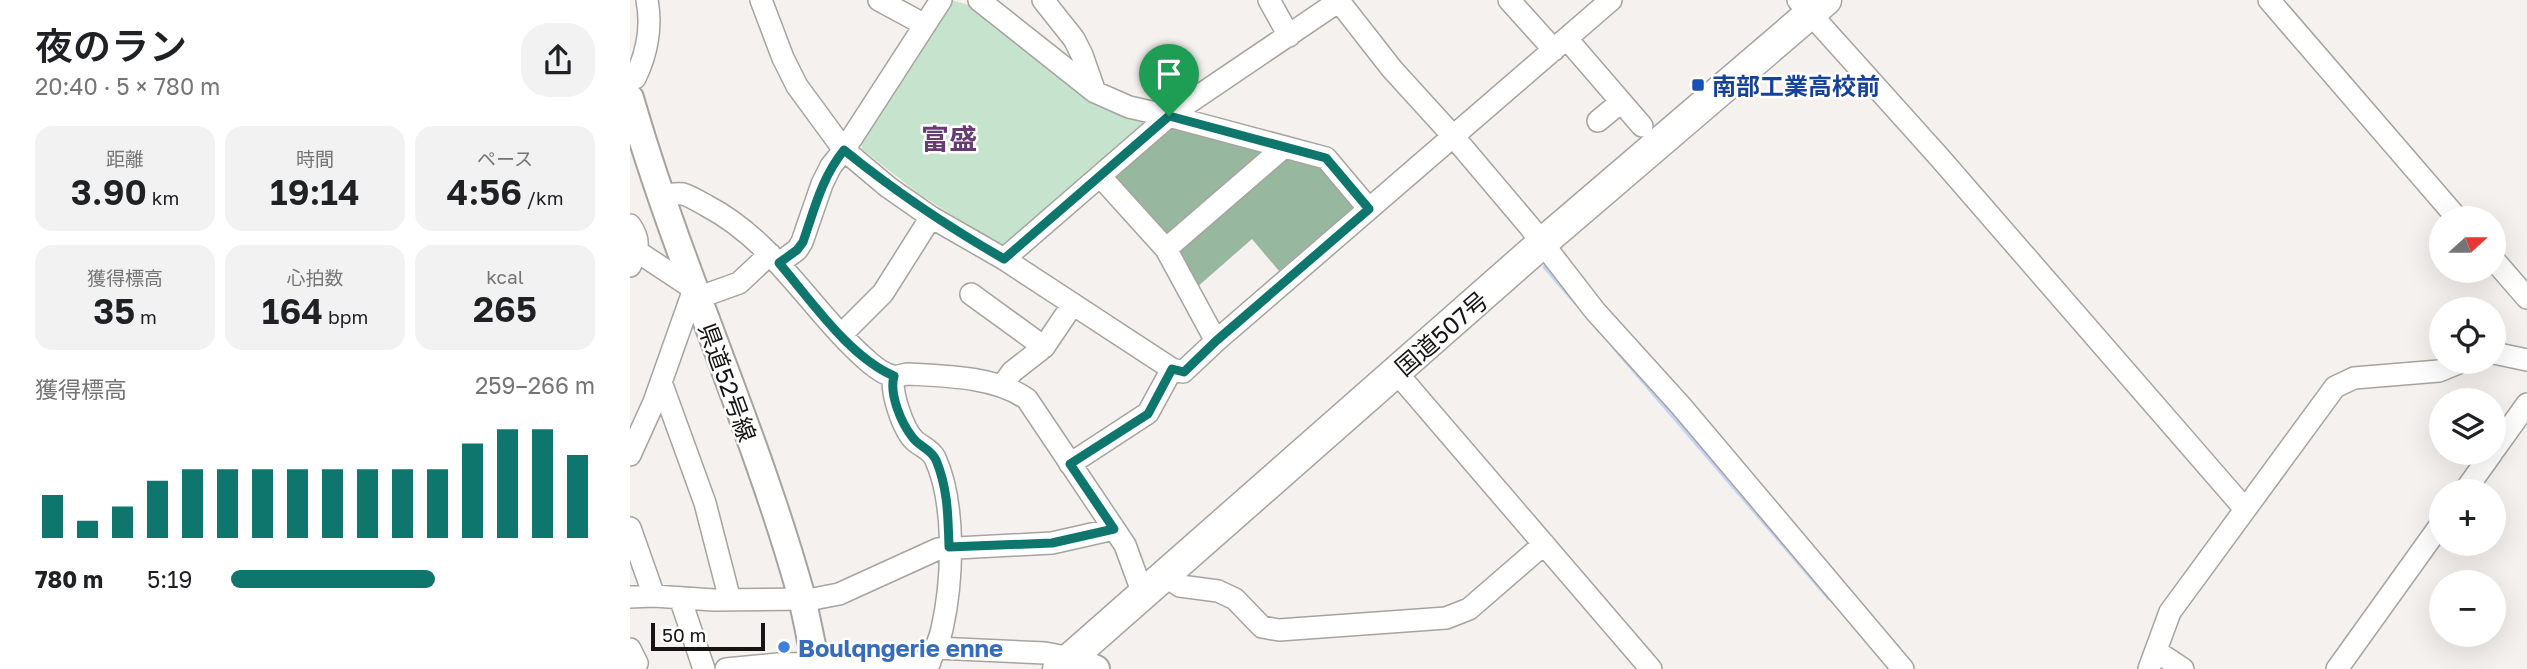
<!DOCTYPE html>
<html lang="ja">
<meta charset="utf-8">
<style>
body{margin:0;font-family:"Golos Text","Noto Sans JP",sans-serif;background:#f2f2f2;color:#202124;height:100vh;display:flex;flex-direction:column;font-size:26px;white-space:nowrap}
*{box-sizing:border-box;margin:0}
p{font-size:23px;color:#757577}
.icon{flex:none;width:38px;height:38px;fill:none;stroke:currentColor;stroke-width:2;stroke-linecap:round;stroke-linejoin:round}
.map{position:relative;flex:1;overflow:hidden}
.drawer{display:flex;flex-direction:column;background:#fff;width:630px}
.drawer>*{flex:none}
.needle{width:46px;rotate:69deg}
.fabs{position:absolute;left:1799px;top:206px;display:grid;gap:14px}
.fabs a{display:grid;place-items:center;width:77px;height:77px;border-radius:50%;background:#fff;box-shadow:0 7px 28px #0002;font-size:35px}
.scale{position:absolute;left:21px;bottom:18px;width:114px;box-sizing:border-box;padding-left:7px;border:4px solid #171514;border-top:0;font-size:19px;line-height:24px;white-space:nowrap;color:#171514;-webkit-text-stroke:5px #fff;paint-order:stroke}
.pin{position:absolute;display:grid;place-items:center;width:60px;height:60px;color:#fff;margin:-72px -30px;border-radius:50% 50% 50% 0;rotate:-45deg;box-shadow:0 0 7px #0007}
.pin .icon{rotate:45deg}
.round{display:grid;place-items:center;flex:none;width:74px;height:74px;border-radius:28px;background:#f2f2f2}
.overview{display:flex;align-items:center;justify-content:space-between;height:119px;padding:0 35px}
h1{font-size:38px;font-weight:600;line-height:52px}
.figures{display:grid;grid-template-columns:repeat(3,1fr);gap:10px;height:119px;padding:7px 35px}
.figures div{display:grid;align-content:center;border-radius:18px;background:#f2f2f2;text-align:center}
.figures b{font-size:35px;font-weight:600}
.figures small{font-size:19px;font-weight:400}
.figures p{font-size:19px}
.chart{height:196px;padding:14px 35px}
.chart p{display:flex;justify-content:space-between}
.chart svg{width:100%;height:126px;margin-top:7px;stroke:#0f766e;stroke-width:6}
ul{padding:0 35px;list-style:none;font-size:23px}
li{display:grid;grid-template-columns:112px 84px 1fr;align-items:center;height:52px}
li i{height:18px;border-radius:9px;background:#0f766e}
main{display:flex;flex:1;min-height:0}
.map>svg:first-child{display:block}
.green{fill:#c6e3cd}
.forest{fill:#97b79e}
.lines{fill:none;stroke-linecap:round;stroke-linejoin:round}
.stream{stroke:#c3d4f5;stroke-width:4.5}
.minor-casing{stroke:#a7a39f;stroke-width:24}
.major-casing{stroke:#a7a39f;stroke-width:30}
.highway-casing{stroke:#a7a39f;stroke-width:33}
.minor{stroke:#fff;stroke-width:21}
.major{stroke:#fff;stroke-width:26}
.highway{stroke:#fff;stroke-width:30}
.route-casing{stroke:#fff;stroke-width:14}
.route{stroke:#0f766e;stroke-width:9}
.transit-dot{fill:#1a4fb4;stroke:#fff;stroke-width:2.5}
.shop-dot{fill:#3f7fe0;stroke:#fff;stroke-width:2.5}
.labels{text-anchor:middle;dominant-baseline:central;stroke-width:5;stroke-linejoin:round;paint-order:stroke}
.transit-label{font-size:24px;font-weight:bold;fill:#164399;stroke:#fff;text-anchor:start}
.street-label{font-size:24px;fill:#171514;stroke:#fff}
.shop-label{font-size:24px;font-weight:bold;fill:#366cbe;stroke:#fff;text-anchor:start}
.quarter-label{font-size:28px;font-weight:bold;fill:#653d74;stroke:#fff}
</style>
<main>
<section class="drawer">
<div class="overview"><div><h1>夜のラン</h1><p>20:40 · 5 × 780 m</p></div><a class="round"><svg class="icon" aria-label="share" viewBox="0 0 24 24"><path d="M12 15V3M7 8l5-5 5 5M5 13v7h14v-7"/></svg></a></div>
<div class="figures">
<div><p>距離</p><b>3.90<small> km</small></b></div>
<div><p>時間</p><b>19:14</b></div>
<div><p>ペース</p><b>4:56<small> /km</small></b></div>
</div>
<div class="figures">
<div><p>獲得標高</p><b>35<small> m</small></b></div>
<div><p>心拍数</p><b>164<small> bpm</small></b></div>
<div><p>kcal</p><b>265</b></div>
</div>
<div class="chart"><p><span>獲得標高</span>259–266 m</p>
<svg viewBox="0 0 160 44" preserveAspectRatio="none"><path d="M5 44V29M15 44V38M25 44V33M35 44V24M45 44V20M55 44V20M65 44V20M75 44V20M85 44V20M95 44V20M105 44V20M115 44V20M125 44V11M135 44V6M145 44V6M155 44V15"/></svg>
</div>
<ul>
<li><b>780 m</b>5:19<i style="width:56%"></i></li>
</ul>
</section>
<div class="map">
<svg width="1897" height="669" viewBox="0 0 1897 669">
<rect width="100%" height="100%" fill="#f5f1ee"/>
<path class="green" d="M321 0 339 5 459 98 492 116 524 120 380 247 372 246 289 194 232 149 230 139Z"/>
<path class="forest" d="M543 124 629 146 633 158 539 238 481 173Z
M664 156 690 163 723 201 722 209 649 271 622 239 566 288 547 254 549 247 648 161Z"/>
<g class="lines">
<path class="stream" d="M915 267 946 303
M984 347 1199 598"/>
<g class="minor-casing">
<path id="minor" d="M131 0 153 58 167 86 214 150 258 187 301 217 374 259 542 369 553 372 586 341 981 0
M249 0 295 25
M349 0 465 92 499 107 539 116 696 158 739 209
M413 0 444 39 452 55 465 92
M639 0 659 36
M708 0 762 69 823 136 900 227 965 311 1051 406 1273 669
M879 0 924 50
M1168 0 1310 158 1615 509
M1639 0 1828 219
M937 39 1012 126
M0 79 5 78C17 54 22 26 17 0
M968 121 991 102
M470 176 536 249 586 341
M31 195C38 195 46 193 53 194 60 196 70 202 77 206 146 242 182 313 240 363 246 368 256 375 263 376 268 377 274 374 279 374 317 376 366 377 397 399L495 545 513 594
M0 225C11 240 8 251 0 266
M536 249 654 147
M374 259 539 116 709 1
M1864 260 1897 298
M149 263 167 250 172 242 192 184 201 166 214 150 311 0
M341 294 414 347
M67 298 109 283 140 254
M211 335 253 293 301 217
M1864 353 1897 360
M766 372 1021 669
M264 376C260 391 273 430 285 441 292 447 300 449 305 458 326 504 323 580 312 629 309 643 302 656 296 669
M31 382 75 503 100 600
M372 386 382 372 414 347 443 304
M1864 450 1897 404
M0 455 24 402 64 289 8 252
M440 464 518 413 542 369
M1834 492 1862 453
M0 528 24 596
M534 575 550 586 588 591 605 599 632 627 649 630 816 618 839 609 914 544
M0 597 24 596 84 600 183 599 209 594 308 549 422 543 484 529
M50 598 74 669
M306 648 415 653 441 658
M0 649 7 663 2 669
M1526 651 1553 669
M96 669 148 664 300 662
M1519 669 1540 612 1705 387 1724 378 1809 371 1831 362
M1707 669 1811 524"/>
</g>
<g class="major-casing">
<path id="major" d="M0 98C48 265 123 424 170 591 177 617 181 643 187 669
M441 658 466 669"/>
</g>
<g class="highway-casing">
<path id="highway" d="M428 669 911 244 1196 0"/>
</g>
<use href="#minor" class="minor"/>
<use href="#major" class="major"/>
<use href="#highway" class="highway"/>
</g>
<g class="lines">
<g class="route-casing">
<path id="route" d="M539 116 696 158 739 209 586 341 554 372 542 369 518 414 440 464 484 529 422 543 319 547C318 516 318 489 306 460 301 449 290 447 283 438 271 423 259 394 264 376 219 357 180 299 149 263L167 250 173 242C184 210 192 177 214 150 267 193 315 225 374 259Z"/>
</g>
<use href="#route" class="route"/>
</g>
<rect class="transit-dot" x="1061" y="78" width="14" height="14" rx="3.5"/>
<circle class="shop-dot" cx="154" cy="647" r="7"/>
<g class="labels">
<g class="transit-label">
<text x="1082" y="85">南部工業高校前</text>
</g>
<g class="street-label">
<text transform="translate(811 333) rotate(-41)">国道507号</text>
<text transform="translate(98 382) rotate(70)">県道52号線</text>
</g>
<g class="shop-label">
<text x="168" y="647">Boulqngerie enne</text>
</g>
<g class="quarter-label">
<text x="319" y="138">富盛</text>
</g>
</g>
</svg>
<div class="fabs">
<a><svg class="needle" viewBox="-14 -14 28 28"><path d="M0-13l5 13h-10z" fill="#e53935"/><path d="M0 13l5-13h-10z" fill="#757577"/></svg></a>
<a><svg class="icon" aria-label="locate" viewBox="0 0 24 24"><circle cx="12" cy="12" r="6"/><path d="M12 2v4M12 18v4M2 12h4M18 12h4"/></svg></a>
<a><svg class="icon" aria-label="layers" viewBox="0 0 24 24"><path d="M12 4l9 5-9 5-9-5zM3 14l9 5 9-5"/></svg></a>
<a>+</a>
<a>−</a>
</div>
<div class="scale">50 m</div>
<div class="pin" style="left:539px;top:116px;background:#1e9e55"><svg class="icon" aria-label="arrive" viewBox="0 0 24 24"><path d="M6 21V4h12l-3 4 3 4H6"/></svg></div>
</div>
</main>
